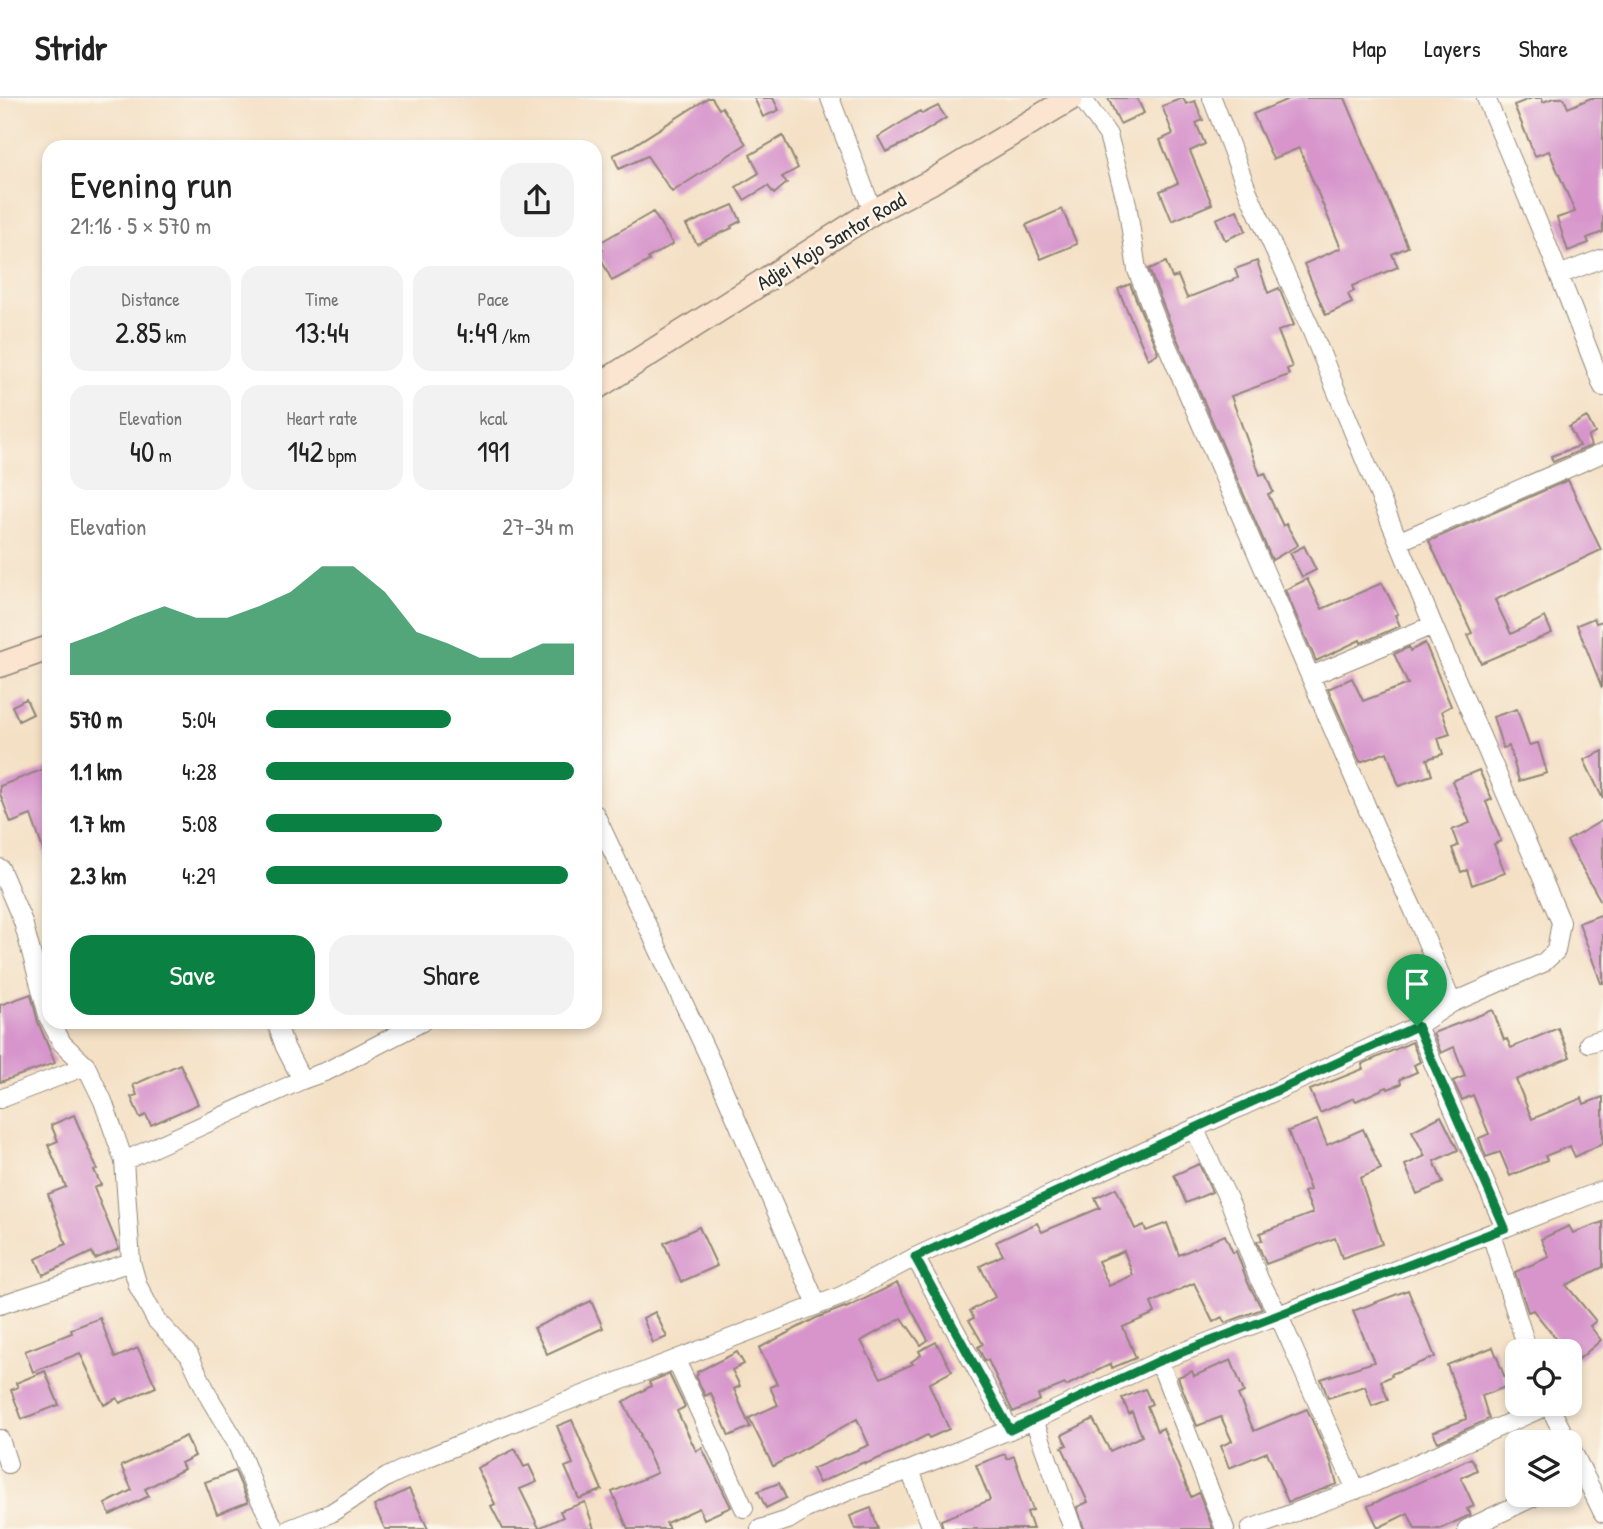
<!DOCTYPE html>
<meta charset="utf-8">
<style>
body{margin:0;font-family:"Patrick Hand",sans-serif;background:#f2f2f2;color:#222;height:100vh;display:flex;flex-direction:column;font-size:26px;white-space:nowrap}
*{box-sizing:border-box;margin:0}
p{font-size:23px;color:#767676}
.icon{flex:none;width:38px;height:38px;fill:none;stroke:currentColor;stroke-width:2;stroke-linecap:round;stroke-linejoin:round}
.map{position:relative;flex:1;overflow:hidden}
.panel{position:absolute;left:42px;top:42px;width:560px;height:889px;display:flex;flex-direction:column;background:#fff;border-radius:21px;box-shadow:0 4px 10px #0003}
.panel>*{flex:none}
.controls{position:absolute;left:1505px;top:1241px;display:grid;gap:14px}
.controls a{display:grid;place-items:center;width:77px;height:77px;border-radius:14px;background:#fff;box-shadow:0 4px 10px #0003;font-size:35px}
.pin{position:absolute;display:grid;place-items:center;width:60px;height:60px;color:#fff;margin:-72px -30px;border-radius:50% 50% 50% 0;rotate:-45deg;box-shadow:0 0 7px #0007}
.pin .icon{rotate:45deg}
.round{display:grid;place-items:center;flex:none;width:74px;height:74px;border-radius:21px;background:#f2f2f2}
.overview{display:flex;align-items:center;justify-content:space-between;height:119px;padding:0 28px}
h1{font-size:38px;font-weight:600;line-height:52px}
.stats{display:grid;grid-template-columns:repeat(3,1fr);gap:10px;height:119px;padding:7px 28px}
.stats div{display:grid;align-content:center;border-radius:18px;background:#f2f2f2;text-align:center}
.stats b{font-size:30px;font-weight:600}
.stats small{font-size:19px;font-weight:400}
.stats p{font-size:19px}
.chart{height:196px;padding:14px 28px}
.chart p{display:flex;justify-content:space-between}
.chart svg{width:100%;height:126px;margin-top:7px;fill:#0b8043;opacity:.7}
.cta{display:flex;gap:14px;margin-top:auto;padding:14px 28px}
.cta a{flex:1;height:80px;border-radius:21px;background:#0b8043;color:#fff;font-size:28px;font-weight:600;line-height:80px;text-align:center}
.cta a+a{background:#f2f2f2;color:#222}
ul{padding:0 28px;list-style:none;font-size:23px}
li{display:grid;grid-template-columns:112px 84px 1fr;align-items:center;height:52px}
li i{height:18px;border-radius:9px;background:#0b8043}
header{display:flex;align-items:center;gap:42px;box-sizing:border-box;height:98px;padding:0 35px;background:#fff;border-bottom:2px solid #e0e0e0}
header strong{font-size:33px}
nav{display:flex;gap:38px;margin-inline-start:auto;font-size:24px}
.map>svg:first-child{display:block}
.building{fill:#d795cc;fill-rule:evenodd}
.lines{fill:none;stroke-linecap:round;stroke-linejoin:round}
.street-casing{stroke:#908678;stroke-width:20}
.secondary-casing{stroke:#908678;stroke-width:27}
.street{stroke:#fff;stroke-width:18}
.secondary{stroke:#fce5d0;stroke-width:24}
.route-casing{stroke:#fff;stroke-width:14}
.route{stroke:#0b8043;stroke-width:9}
.labels{text-anchor:middle;dominant-baseline:central;stroke-width:5;stroke-linejoin:round;paint-order:stroke}
.street-label{font-size:21px;fill:#2b2b2b;stroke:#fbf7ec}
</style>
<header>
<strong>Stridr</strong>
<nav><a>Map</a><a>Layers</a><a>Share</a></nav>
</header>
<div class="map">
<svg width="1603" height="1431" viewBox="0 0 1603 1431">
<rect width="100%" height="100%" fill="#fbf7ec"/>
<filter id="ink" filterUnits="userSpaceOnUse"><feTurbulence type="fractalNoise" baseFrequency=".0143" numOctaves="2"/><feDisplacementMap in="SourceGraphic" scale="14" xChannelSelector="R" yChannelSelector="G"/><feConvolveMatrix kernelMatrix="1 2 1 2 8 2 1 2 1" color-interpolation-filters="sRGB"/></filter>
<filter id="wash" filterUnits="userSpaceOnUse"><feTurbulence type="fractalNoise" baseFrequency=".00686" numOctaves="4" result="noise"/><feDisplacementMap in="SourceGraphic" scale="28" xChannelSelector="R" yChannelSelector="G"/><feGaussianBlur stdDeviation="1.57" result="paint"/><feColorMatrix in="noise" values="0 0 0 0 0 0 0 0 0 0 0 0 0 0 0 0 0 1.4 0 .05"/><feComposite in="paint" operator="in"/></filter>
<g filter="url(#wash)">
<rect width="100%" height="100%" fill="#f4e0c5"/>
<g id="blocks">
<path class="building" d="M708 0H712L719 11 722 9 746 46 672 94 647 58 619 71 613 57 629 50Z
M754 0H773L779 12 763 19Z
M1108 0H1137L1144 15 1120 26Z
M1183 0 1186 6 1195 3 1203 22 1196 25 1205 46 1190 53 1212 106 1172 123 1160 93 1178 85 1160 42 1173 36 1162 8Z
M1291 0H1345L1408 149 1392 156 1398 169 1352 188 1354 193 1348 196 1352 205 1326 217 1304 166 1341 150 1299 50 1273 61 1253 16Z
M1532 0H1542L1543 4 1554 0H1564L1568 10 1591 0H1603V134L1587 140 1589 145 1568 153 1557 120 1575 114 1549 53 1535 58 1514 7Z
M938 8 946 20 911 42 886 54 878 39 920 13 922 16Z
M783 38 798 70 782 79 787 85 774 96 768 88 744 102 736 89 759 75 750 57Z
M733 107 741 123 731 128 732 130 697 146 686 127Z
M1062 111 1077 146 1041 161 1026 127Z
M1237 112 1246 133 1225 142 1216 121Z
M653 114 673 146 648 160 649 163 612 183 598 155 603 152 599 145Z
M1257 163 1268 195 1279 190 1294 227 1278 233 1292 269 1287 271 1289 277 1231 298 1260 377 1265 375 1273 394 1268 396 1283 428 1286 426 1298 447 1272 462 1171 227 1149 171 1166 164 1172 180 1178 178 1187 200 1238 180 1235 171Z
M1130 186 1158 255 1148 261 1118 191Z
M1587 319 1595 335 1588 339 1591 348 1553 364 1551 358 1579 348 1569 329Z
M1568 382 1601 452 1495 502 1511 536 1545 519 1552 535 1481 565 1468 537 1472 535 1429 443Z
M1304 448 1316 472 1302 479 1290 455Z
M1307 481 1322 511 1382 485 1398 516 1395 517 1400 528 1361 545 1360 542 1316 563 1285 492Z
M1594 520 1596 525 1603 523 1602 590 1577 527Z
M1425 545 1451 608 1442 613 1450 636 1438 640 1443 656 1427 661 1432 677 1399 688 1387 654 1360 664 1328 591 1352 580 1363 603 1408 586 1394 556 1409 549 1410 553Z
M26 601 33 616 19 623 12 608Z
M1517 611 1529 647 1538 645 1547 675 1519 683 1509 648 1503 650 1493 619Z
M1603 653V701L1584 662Z
M49 669V763H47L31 717 11 725 0 696V688Z
M1479 672 1492 701 1486 704 1501 743 1494 746 1505 775 1472 787 1467 772 1461 774 1452 750 1458 748 1452 732 1470 725 1452 683Z
M1603 722V807L1567 743Z
M1603 816V885H1601L1579 825Z
M31 896 38 924 55 965 0 984V907Z
M1493 912 1504 942 1507 941 1511 950 1558 930 1570 959 1516 982 1532 1021 1582 1000 1584 1006 1603 999V1045L1575 1059 1570 1048 1545 1058 1547 1062 1510 1078 1500 1054 1486 1059 1479 1040 1489 1036 1473 997 1462 1002 1453 983 1465 978 1454 949 1441 955 1433 935Z
M1412 944 1420 964 1414 967 1417 974 1400 981 1401 986 1388 991 1387 989 1356 1003 1354 1000 1320 1015 1310 992 1363 971 1362 966Z
M180 966 198 1006 151 1027 146 1017 140 1020 131 999 137 997 133 987Z
M74 1017 97 1071 94 1072 101 1087 94 1090 119 1151 95 1161 92 1154 43 1177 36 1161 66 1146 48 1096 66 1089 48 1047 58 1043 51 1027Z
M1441 1018 1458 1052 1434 1063 1443 1085 1417 1096 1405 1067 1425 1058 1412 1033Z
M1317 1022 1327 1047 1363 1031 1381 1071 1360 1080 1382 1146 1342 1160 1335 1140 1266 1166 1257 1144 1262 1142 1260 1135 1313 1115 1304 1094 1310 1092 1288 1033Z
M1199 1066 1212 1094 1186 1105 1174 1077Z
M1116 1090 1135 1131 1144 1127 1146 1133 1167 1125 1179 1157 1225 1137 1233 1155 1236 1153 1248 1185 1262 1211 1225 1225 1222 1219 1213 1224 1194 1185 1151 1205 1155 1215 1123 1229 1136 1260 1112 1270 1111 1266 1066 1288 1065 1286 1038 1297 1040 1302 1013 1314 988 1262 985 1263 978 1249 983 1246 969 1222 974 1220 970 1213 995 1199 980 1168 1003 1157 996 1144 1037 1125 1042 1134 1100 1110 1095 1100ZM1124 1153 1133 1177 1109 1188 1098 1163Z
M1603 1124V1169L1566 1187 1596 1223 1590 1228 1601 1242 1579 1261 1573 1253H1548L1559 1244 1533 1212 1528 1214 1515 1174 1549 1159 1541 1141 1569 1128 1573 1135Z
M699 1129 717 1168 681 1184 664 1145Z
M897 1185 928 1242 921 1247 902 1220 861 1243 881 1280 913 1266 911 1264 921 1257 919 1253 936 1244 952 1273 929 1286 949 1331 929 1340 927 1337 894 1354 865 1366 864 1364 819 1385 812 1371 869 1347 857 1321 773 1368 749 1320 778 1307 770 1289 777 1286 759 1250 816 1220 845 1209 846 1210Z
M1408 1192 1435 1259 1391 1276 1392 1278 1381 1283 1388 1302 1372 1308 1365 1288 1328 1300 1321 1281 1374 1264 1353 1213Z
M591 1203 603 1230 547 1256 534 1230Z
M655 1214 667 1239 653 1245 643 1220Z
M100 1220 115 1260 138 1250 156 1289 120 1305 117 1300 104 1307 80 1255 33 1274 25 1253 72 1235 71 1231Z
M1493 1249 1508 1288 1482 1298 1489 1321 1438 1344 1433 1334 1466 1321V1318L1447 1267Z
M737 1254 744 1266 732 1272 740 1288 734 1291 750 1329 729 1338 711 1295 705 1298 696 1278 698 1276 697 1274Z
M1231 1262 1244 1294 1238 1297 1254 1333 1307 1311 1331 1364 1337 1386 1288 1404 1267 1354 1229 1370 1221 1348 1232 1343 1221 1319 1197 1328 1178 1279 1192 1273 1194 1278Z
M45 1273 59 1307 22 1321 11 1292 18 1289 16 1285Z
M669 1276 685 1309 677 1313 696 1353 702 1350 731 1409 704 1421 699 1410 666 1425 669 1431H628L612 1394 657 1375 640 1338 641 1337 623 1304 651 1288 649 1284Z
M1145 1291 1152 1306 1147 1308 1157 1333 1163 1330 1191 1399 1199 1395 1213 1431H1084L1077 1409 1088 1404 1062 1349 1067 1347 1062 1337 1093 1321 1110 1353 1142 1338 1132 1314 1129 1316 1122 1300Z
M572 1322 602 1392 579 1401 565 1369 573 1366 557 1328Z
M186 1338 195 1358 181 1365 184 1371 145 1391 149 1398 110 1417 105 1406 132 1392 121 1368Z
M515 1351 524 1369 529 1367 537 1384 520 1391 539 1430 563 1419 560 1413 585 1404 594 1431H503L491 1408 495 1406 477 1370Z
M1005 1356 1007 1361 1014 1358 1033 1412 1027 1414 1033 1431H943L941 1422 990 1402 976 1367Z
M1471 1360 1477 1372 1461 1380 1474 1408 1467 1411 1470 1417 1440 1431H1415L1408 1415 1378 1430 1368 1408Z
M235 1373 248 1404 217 1416 205 1384Z
M779 1385 786 1400 766 1410 758 1393Z
M409 1391 428 1431H385L374 1408Z
M871 1410 878 1431H855L850 1418Z"/>
</g>
</g>
<g filter="url(#ink)">
<use href="#blocks" fill-opacity="0" stroke="#908678" stroke-width="2"/>
<g class="lines">
<g class="street-casing">
<path id="street" d="M830 0 873 114
M1082 0 1108 37 1127 106 1137 172 1160 231 1377 733 1414 813 1452 905
M1486 0 1547 146 1603 289
M1559 177 1603 160
M1400 443 1603 355
M1311 578 1433 527
M595 716 715 972 817 1207
M0 770 23 824 49 921
M51 924 62 945 86 968 103 1003 124 1063 131 1164 138 1188 156 1222 189 1257 210 1301 236 1344 256 1394 275 1431
M276 924 285 949 302 982
M1417 928 1505 1130
M1589 945 1603 941
M0 1001 86 968
M1194 1030 1231 1107 1259 1181 1279 1218 1356 1392
M124 1063 302 982 327 973 422 924
M1491 1136 1528 1253
M915 1159 1010 1332
M0 1207 131 1164
M676 1262 744 1410
M1159 1263 1225 1431
M1548 1306 1568 1344
M1034 1322 1073 1431
M0 1341 8 1366
M1570 1348 1603 1415
M910 1372 932 1431
M290 1431 331 1415 387 1379 429 1359 531 1317 841 1198 915 1159 1417 928 1452 905 1543 865 1556 853 1561 824 1433 527 1310 229 1248 94 1212 0
M760 1431 788 1422 806 1411 851 1392 910 1372 1034 1322 1159 1263 1603 1092
M1250 1431 1371 1386 1549 1307
M1467 1431 1540 1396"/>
</g>
<g class="secondary-casing">
<path id="secondary" d="M595 290 873 114 931 84 1071 0
M0 567 49 550"/>
</g>
<use href="#street" class="street"/>
<use href="#secondary" class="secondary"/>
</g>
</g>
<g class="lines" filter="url(#ink)">
<g class="route-casing">
<path id="route" d="M1417 928 1505 1130 1159 1263 1010 1332 915 1159Z"/>
</g>
<use href="#route" class="route"/>
</g>
<g class="labels">
<g class="street-label">
<text transform="translate(831 143) rotate(-31)">Adjei Kojo Santor Road</text>
</g>
</g>
</svg>
<div class="controls">
<a><svg class="icon" aria-label="locate" viewBox="0 0 24 24"><circle cx="12" cy="12" r="6"/><path d="M12 2v4M12 18v4M2 12h4M18 12h4"/></svg></a>
<a><svg class="icon" aria-label="layers" viewBox="0 0 24 24"><path d="M12 4l9 5-9 5-9-5zM3 14l9 5 9-5"/></svg></a>
</div>
<div class="pin" style="left:1417px;top:928px;background:#1e9e55"><svg class="icon" aria-label="arrive" viewBox="0 0 24 24"><path d="M6 21V4h12l-3 4 3 4H6"/></svg></div>
<section class="panel">
<div class="overview"><div><h1>Evening run</h1><p>21:16 · 5 × 570 m</p></div><a class="round"><svg class="icon" aria-label="share" viewBox="0 0 24 24"><path d="M12 15V3M7 8l5-5 5 5M5 13v7h14v-7"/></svg></a></div>
<div class="stats">
<div><p>Distance</p><b>2.85<small> km</small></b></div>
<div><p>Time</p><b>13:44</b></div>
<div><p>Pace</p><b>4:49<small> /km</small></b></div>
</div>
<div class="stats">
<div><p>Elevation</p><b>40<small> m</small></b></div>
<div><p>Heart rate</p><b>142<small> bpm</small></b></div>
<div><p>kcal</p><b>191</b></div>
</div>
<div class="chart"><p><span>Elevation</span>27–34 m</p>
<svg viewBox="0 0 160 44" preserveAspectRatio="none"><path d="M0 44V33L10 29L20 24L30 20L40 24L50 24L60 20L70 15L80 6L90 6L100 15L110 29L120 33L130 38L140 38L150 33L160 33V44z"/></svg>
</div>
<ul>
<li><b>570 m</b>5:04<i style="width:60%"></i></li>
<li><b>1.1 km</b>4:28<i style="width:100%"></i></li>
<li><b>1.7 km</b>5:08<i style="width:57%"></i></li>
<li><b>2.3 km</b>4:29<i style="width:98%"></i></li>
</ul>
<div class="cta"><a>Save</a><a>Share</a></div>
</section>
</div>
